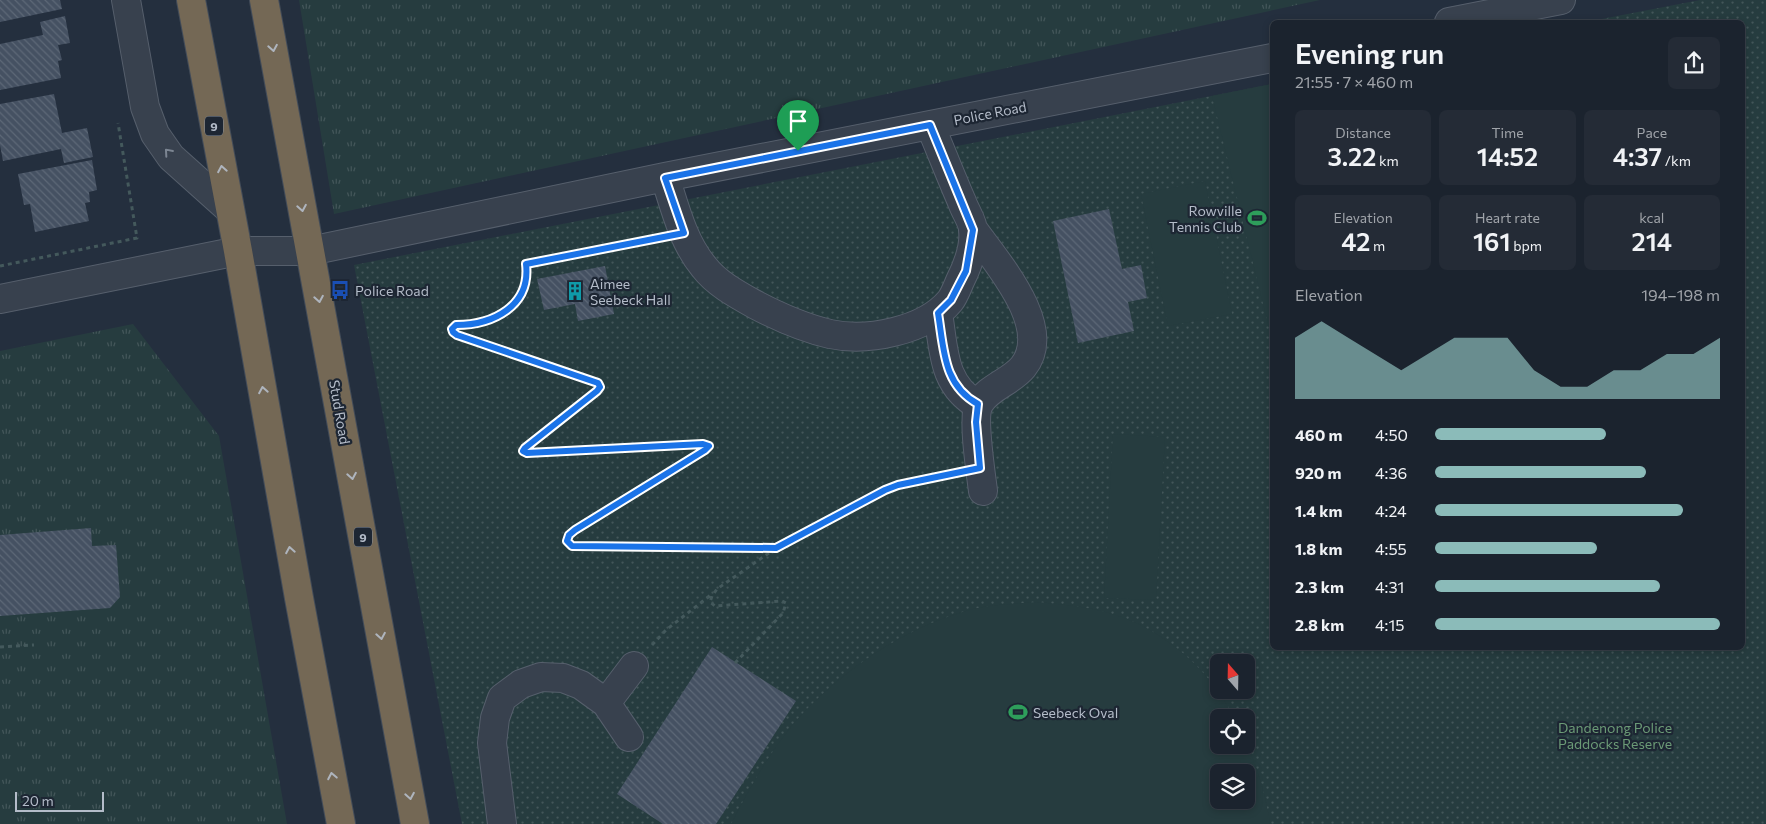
<!DOCTYPE html>
<meta charset="utf-8">
<style>
body{margin:0;font-family:Commissioner,sans-serif;background:#242b36;color:#f1f3f6;height:100vh;display:flex;flex-direction:column;font-size:19px;white-space:nowrap}
*{box-sizing:border-box;margin:0}
p{font-size:16px;color:#a0a4aa}
.icon{flex:none;width:28px;height:28px;fill:none;stroke:currentColor;stroke-width:2;stroke-linecap:round;stroke-linejoin:round}
.map{position:relative;flex:1;overflow:hidden}
.panel{position:absolute;left:1270px;top:20px;width:475px;height:630px;display:flex;flex-direction:column;background:#1b232e;border-radius:8px;box-shadow:0 2px 8px #0003,0 0 0 1px #39404a}
.panel>*{flex:none}
.needle{width:32px;rotate:340deg}
.controls{position:absolute;left:1210px;top:654px;display:grid;gap:10px}
.controls a{display:grid;place-items:center;width:45px;height:45px;border-radius:8px;background:#1b232e;box-shadow:0 2px 8px #0003,0 0 0 1px #39404a;font-size:25px}
.scale{position:absolute;left:15px;bottom:12px;width:89px;box-sizing:border-box;padding-left:5px;border:2px solid #b4bcc9;border-top:0;font-size:14px;line-height:18px;white-space:nowrap;color:#b4bcc9;-webkit-text-stroke:4px #1d2633;paint-order:stroke}
.pin{position:absolute;display:grid;place-items:center;width:42px;height:42px;color:#fff;margin:-51px -21px;border-radius:50% 50% 50% 0;rotate:-45deg;box-shadow:0 0 5px #0007}
.pin .icon{rotate:45deg}
.round{display:grid;place-items:center;flex:none;width:52px;height:52px;border-radius:8px;background:#242b36}
.headline{display:flex;align-items:center;justify-content:space-between;height:85px;padding:0 25px}
h1{font-size:28px;font-weight:600;line-height:38px}
.stats{display:grid;grid-template-columns:repeat(3,1fr);gap:8px;height:85px;padding:5px 25px}
.stats div{display:grid;align-content:center;border-radius:8px;background:#242b36;text-align:center}
.stats b{font-size:25px;font-weight:600}
.stats small{font-size:14px;font-weight:400}
.stats p{font-size:14px}
.chart{height:140px;padding:10px 25px}
.chart p{display:flex;justify-content:space-between}
.chart svg{width:100%;height:90px;margin-top:5px;fill:#8bbbb9;opacity:.7}
ul{padding:0 25px;list-style:none;font-size:16px}
li{display:grid;grid-template-columns:80px 60px 1fr;align-items:center;height:38px}
li i{height:12px;border-radius:6px;background:#8bbbb9}
.map>svg:first-child{display:block}
.grass{fill:url(#grass-tufts)}
.park{fill:url(#park-dots);fill-rule:evenodd}
.garden{fill:#263c3f;fill-rule:evenodd}
.building{fill:url(#building-back-hatch)}
.lines{fill:none;stroke-linecap:round;stroke-linejoin:round}
.minor-casing{stroke:#565f6c;stroke-width:30}
.highway-casing{stroke:#434c59;stroke-width:30}
.path{stroke:#44595c;stroke-width:3;stroke-dasharray:4 4;stroke-linecap:butt}
.minor{stroke:#38414e;stroke-width:28}
.highway{stroke:#746855;stroke-width:28}
.oneway{stroke:#aeb4bd}
.oneway2{stroke:#7c8592}
.route-casing{stroke:#fff;stroke-width:10}
.route{stroke:#1a73e8;stroke-width:6}
.labels{text-anchor:middle;dominant-baseline:central;stroke-width:4.5;stroke-linejoin:round;paint-order:stroke}
.shield{fill:#1d2633;stroke:#878f9c;stroke-width:1}
.shield-label{font-size:12px;font-weight:bold;fill:#b4bcc9}
.street-label{font-size:14px;fill:#b4bcc9;stroke:#1d2633}
.poi-label{font-size:14px;fill:#b4bcc9;stroke:#1d2633;text-anchor:start}
.park-label{font-size:14px;fill:#6b9a76;stroke:#1d2633}
</style>
<div class="map">
<svg width="1766" height="824" viewBox="0 0 1766 824">
<defs>
<pattern id="grass-tufts" width="24" height="20" patternUnits="userSpaceOnUse" patternTransform="scale(1.25)"><rect width="24" height="20" fill="#263c3f"/><path d="M3 7l-1-3M5 7V3M7 7l1-3M15 17l-1-3M17 17v-4M19 17l1-3" fill="none" stroke="#435659"/></pattern>
<pattern id="park-dots" width="8" height="8" patternUnits="userSpaceOnUse" patternTransform="scale(1.25)"><rect width="8" height="8" fill="#263c3f"/><path d="M2 2h.1M6 6h.1" fill="none" stroke="#435659" stroke-width="1.8" stroke-linecap="round"/></pattern>
<pattern id="building-back-hatch" width="6" height="6" patternUnits="userSpaceOnUse" patternTransform="scale(1.25)"><rect width="6" height="6" fill="#455162"/><path d="M-1 5l2 2M0 0l6 6M5-1l2 2" fill="none" stroke="#5d6877"/></pattern>
</defs>
<rect width="100%" height="100%" fill="#242f3e"/>
<path class="grass" d="M299 0H1320L334 214Z
M133 324 219 436 287 824H0V351Z"/>
<path class="park" d="M1700 0H1766V824H462L354 265 1272 84V648H1742V22H1586ZM1219 662H1246V690H1219ZM1219 718H1246V745H1219ZM1219 772H1246V800H1219Z"/>
<path class="garden" d="M1272 84V340L1212 96Z
M1205 181 1232 314 1168 326 1141 194Z
M1113 434 1165 437 1156 600 1104 598Z
M1037 602C1069 605 1104 608 1134 622 1176 641 1213 676 1234 717L1219 718V745H1246V741C1257 768 1266 795 1270 824H731C753 782 777 738 811 705 856 661 912 625 973 609 994 604 1016 604 1037 602ZM1246 772V800H1219V772Z"/>
<path class="building" d="M0 0H60L62 9 0 22Z
M65 16 70 43 58 45 62 60 58 61 61 78 0 90V44L43 35 40 22Z
M54 94 62 133 87 128 93 157 64 163 61 149 3 161 0 145V104Z
M92 160 97 190 89 192 90 202 85 203 89 221 35 232 30 204 24 205 18 174Z
M1109 209 1122 269 1141 265 1147 298 1128 302 1134 331 1078 343 1053 221Z
M605 266 614 314 578 321 575 304 544 310 537 279Z
M91 528 92 546 116 545 120 597 110 608 0 616V535Z
M712 647 796 701 716 824H663L617 794Z"/>
<g class="lines">
<g class="minor-casing">
<path id="minor" d="M126 0 145 107 155 134 171 157 229 209
M1449 22 1561 0
M665 177C675 208 683 242 704 267 717 284 738 295 756 305 779 317 804 328 830 334 867 342 925 331 950 301 954 296 957 288 960 281 967 267 975 247 973 230 973 222 965 211 962 202 951 177 941 151 930 125
M973 229C996 262 1055 327 1023 367 1011 382 988 387 979 404 972 417 981 474 983 491
M0 299 238 251H310L665 177 1272 58
M938 313C944 349 942 385 978 405
M606 703 634 666
M502 824 492 743 495 718 502 698 521 684 541 677 563 678 581 685 606 703 629 737"/>
</g>
<g class="highway-casing">
<path id="highway" d="M191 0 238 251 299 598 341 824
M264 0 415 824"/>
</g>
<path class="path" d="M654 239 526 264C531 307 493 325 456 325L452 329 453 333 598 383 600 387 597 391 525 448 523 451 527 453 703 444 709 446 705 450 575 530 569 535 567 541 572 545 776 548
M0 266 137 238 118 123
M652 645 666 630 712 594
M0 647 34 645
M735 663 783 613 786 603 782 601 715 606 710 602 712 596 717 589 776 548 885 490 898 485 953 474"/>
<use href="#minor" class="minor"/>
<use href="#highway" class="highway"/>
</g>
<defs><path id="oneway-chevron" d="M-2-3.5L2.5 0L-2 3.5" fill="none" stroke-width="1.6" stroke-linecap="round" stroke-linejoin="round" transform="scale(1.25)"/></defs>
<g class="oneway">
<use href="#oneway-chevron" transform="translate(273 48) rotate(80)"/>
<use href="#oneway-chevron" transform="translate(222 169) rotate(-100)"/>
<use href="#oneway-chevron" transform="translate(302 208) rotate(80)"/>
<use href="#oneway-chevron" transform="translate(319 299) rotate(80)"/>
<use href="#oneway-chevron" transform="translate(263 390) rotate(-100)"/>
<use href="#oneway-chevron" transform="translate(352 476) rotate(80)"/>
<use href="#oneway-chevron" transform="translate(290 550) rotate(-100)"/>
<use href="#oneway-chevron" transform="translate(381 636) rotate(80)"/>
<use href="#oneway-chevron" transform="translate(332 776) rotate(-101)"/>
<use href="#oneway-chevron" transform="translate(410 796) rotate(80)"/>
</g>
<use class="oneway2" href="#oneway-chevron" transform="translate(168 152) rotate(-131)"/>
<g class="lines">
<g class="route-casing">
<path id="route" d="M930 125 973 230 966 271 951 300 938 313C944 349 943 385 978 404L976 422 980 468 898 485 885 490 776 548 572 546 567 541 569 535 575 530 705 450 709 446 703 444 527 453 523 451 525 448 597 391 600 387 598 383 457 335 453 332 452 329 456 325C493 325 531 306 526 264L684 233 665 178Z"/>
</g>
<use href="#route" class="route"/>
</g>
<defs>
<g id="stadium-bare" transform="scale(1.5)"><path d="M0-5a6.5 5 0 1 0 0 10a6.5 5 0 1 0 0-10ZM-3.5-1.8h7v3.6h-7Z" fill="#2e9e5b" stroke="#1d2633" stroke-width="2.5" paint-order="stroke"/></g>
<g id="bus-bare" transform="scale(1.5)"><path d="M-5-6H5V4H4V6H2V4H-2V6H-4V4H-5ZM-3.5-4V0h7V-4ZM-3.5 1.2v1.5H-2V1.2ZM2 1.2v1.5H3.5V1.2Z" fill="#1a4fb4" stroke="#1d2633" stroke-width="2.5" paint-order="stroke"/></g>
<g id="building-bare" transform="scale(1.5)"><path d="M-4-6H4V6H1V3H-1V6H-4ZM-2.5-4.3h1.7v1.8h-1.7ZM.8-4.3h1.7v1.8H.8ZM-2.5-1h1.7V.8h-1.7ZM.8-1h1.7V.8H.8Z" fill="#0f9aa8" stroke="#1d2633" stroke-width="2.5" paint-order="stroke"/></g>
</defs>
<g fill-rule="evenodd">
<use href="#stadium-bare" x="1257" y="218"/>
<use href="#bus-bare" x="340" y="290"/>
<use href="#building-bare" x="575" y="291"/>
<use href="#stadium-bare" x="1018" y="712"/>
</g>
<g class="labels">
<g class="shield">
<rect x="205" y="116.5" width="18" height="19" rx="4"/>
<rect x="354" y="527.5" width="18" height="19" rx="4"/>
</g>
<g class="shield-label">
<text x="214" y="126">9</text>
<text x="363" y="537">9</text>
</g>
<g class="street-label">
<text transform="translate(990 113) rotate(-11)">Police Road</text>
<text transform="translate(340 412) rotate(80)">Stud Road</text>
</g>
<g class="poi-label">
<text x="1242" y="210" text-anchor="end">Rowville<tspan x="1242" dy="16">Tennis Club</tspan></text>
<text x="590" y="283">Aimee<tspan x="590" dy="16">Seebeck Hall</tspan></text>
<text x="355" y="290">Police Road</text>
<text x="1033" y="712">Seebeck Oval</text>
</g>
<g class="park-label">
<text x="1615" y="727">Dandenong Police<tspan x="1615" dy="16">Paddocks Reserve</tspan></text>
</g>
</g>
</svg>
<div class="controls">
<a><svg class="needle" viewBox="-14 -14 28 28"><path d="M0-13l5 13h-10z" fill="#e53935"/><path d="M0 13l5-13h-10z" fill="#a0a4aa"/></svg></a>
<a><svg class="icon" aria-label="locate" viewBox="0 0 24 24"><circle cx="12" cy="12" r="6"/><path d="M12 2v4M12 18v4M2 12h4M18 12h4"/></svg></a>
<a><svg class="icon" aria-label="layers" viewBox="0 0 24 24"><path d="M12 4l9 5-9 5-9-5zM3 14l9 5 9-5"/></svg></a>
</div>
<div class="scale">20 m</div>
<div class="pin" style="left:798px;top:151px;background:#1e9e55"><svg class="icon" aria-label="arrive" viewBox="0 0 24 24"><path d="M6 21V4h12l-3 4 3 4H6"/></svg></div>
<section class="panel">
<div class="headline"><div><h1>Evening run</h1><p>21:55 · 7 × 460 m</p></div><a class="round"><svg class="icon" aria-label="share" viewBox="0 0 24 24"><path d="M12 15V3M7 8l5-5 5 5M5 13v7h14v-7"/></svg></a></div>
<div class="stats">
<div><p>Distance</p><b>3.22<small> km</small></b></div>
<div><p>Time</p><b>14:52</b></div>
<div><p>Pace</p><b>4:37<small> /km</small></b></div>
</div>
<div class="stats">
<div><p>Elevation</p><b>42<small> m</small></b></div>
<div><p>Heart rate</p><b>161<small> bpm</small></b></div>
<div><p>kcal</p><b>214</b></div>
</div>
<div class="chart"><p><span>Elevation</span>194–198 m</p>
<svg viewBox="0 0 160 44" preserveAspectRatio="none"><path d="M0 44V14L10 6L20 14L30 22L40 30L50 22L60 14L70 14L80 14L90 30L100 38L110 38L120 30L130 30L140 22L150 22L160 14V44z"/></svg>
</div>
<ul>
<li><b>460 m</b>4:50<i style="width:60%"></i></li>
<li><b>920 m</b>4:36<i style="width:74%"></i></li>
<li><b>1.4 km</b>4:24<i style="width:87%"></i></li>
<li><b>1.8 km</b>4:55<i style="width:57%"></i></li>
<li><b>2.3 km</b>4:31<i style="width:79%"></i></li>
<li><b>2.8 km</b>4:15<i style="width:100%"></i></li>
</ul>
</section>
</div>
